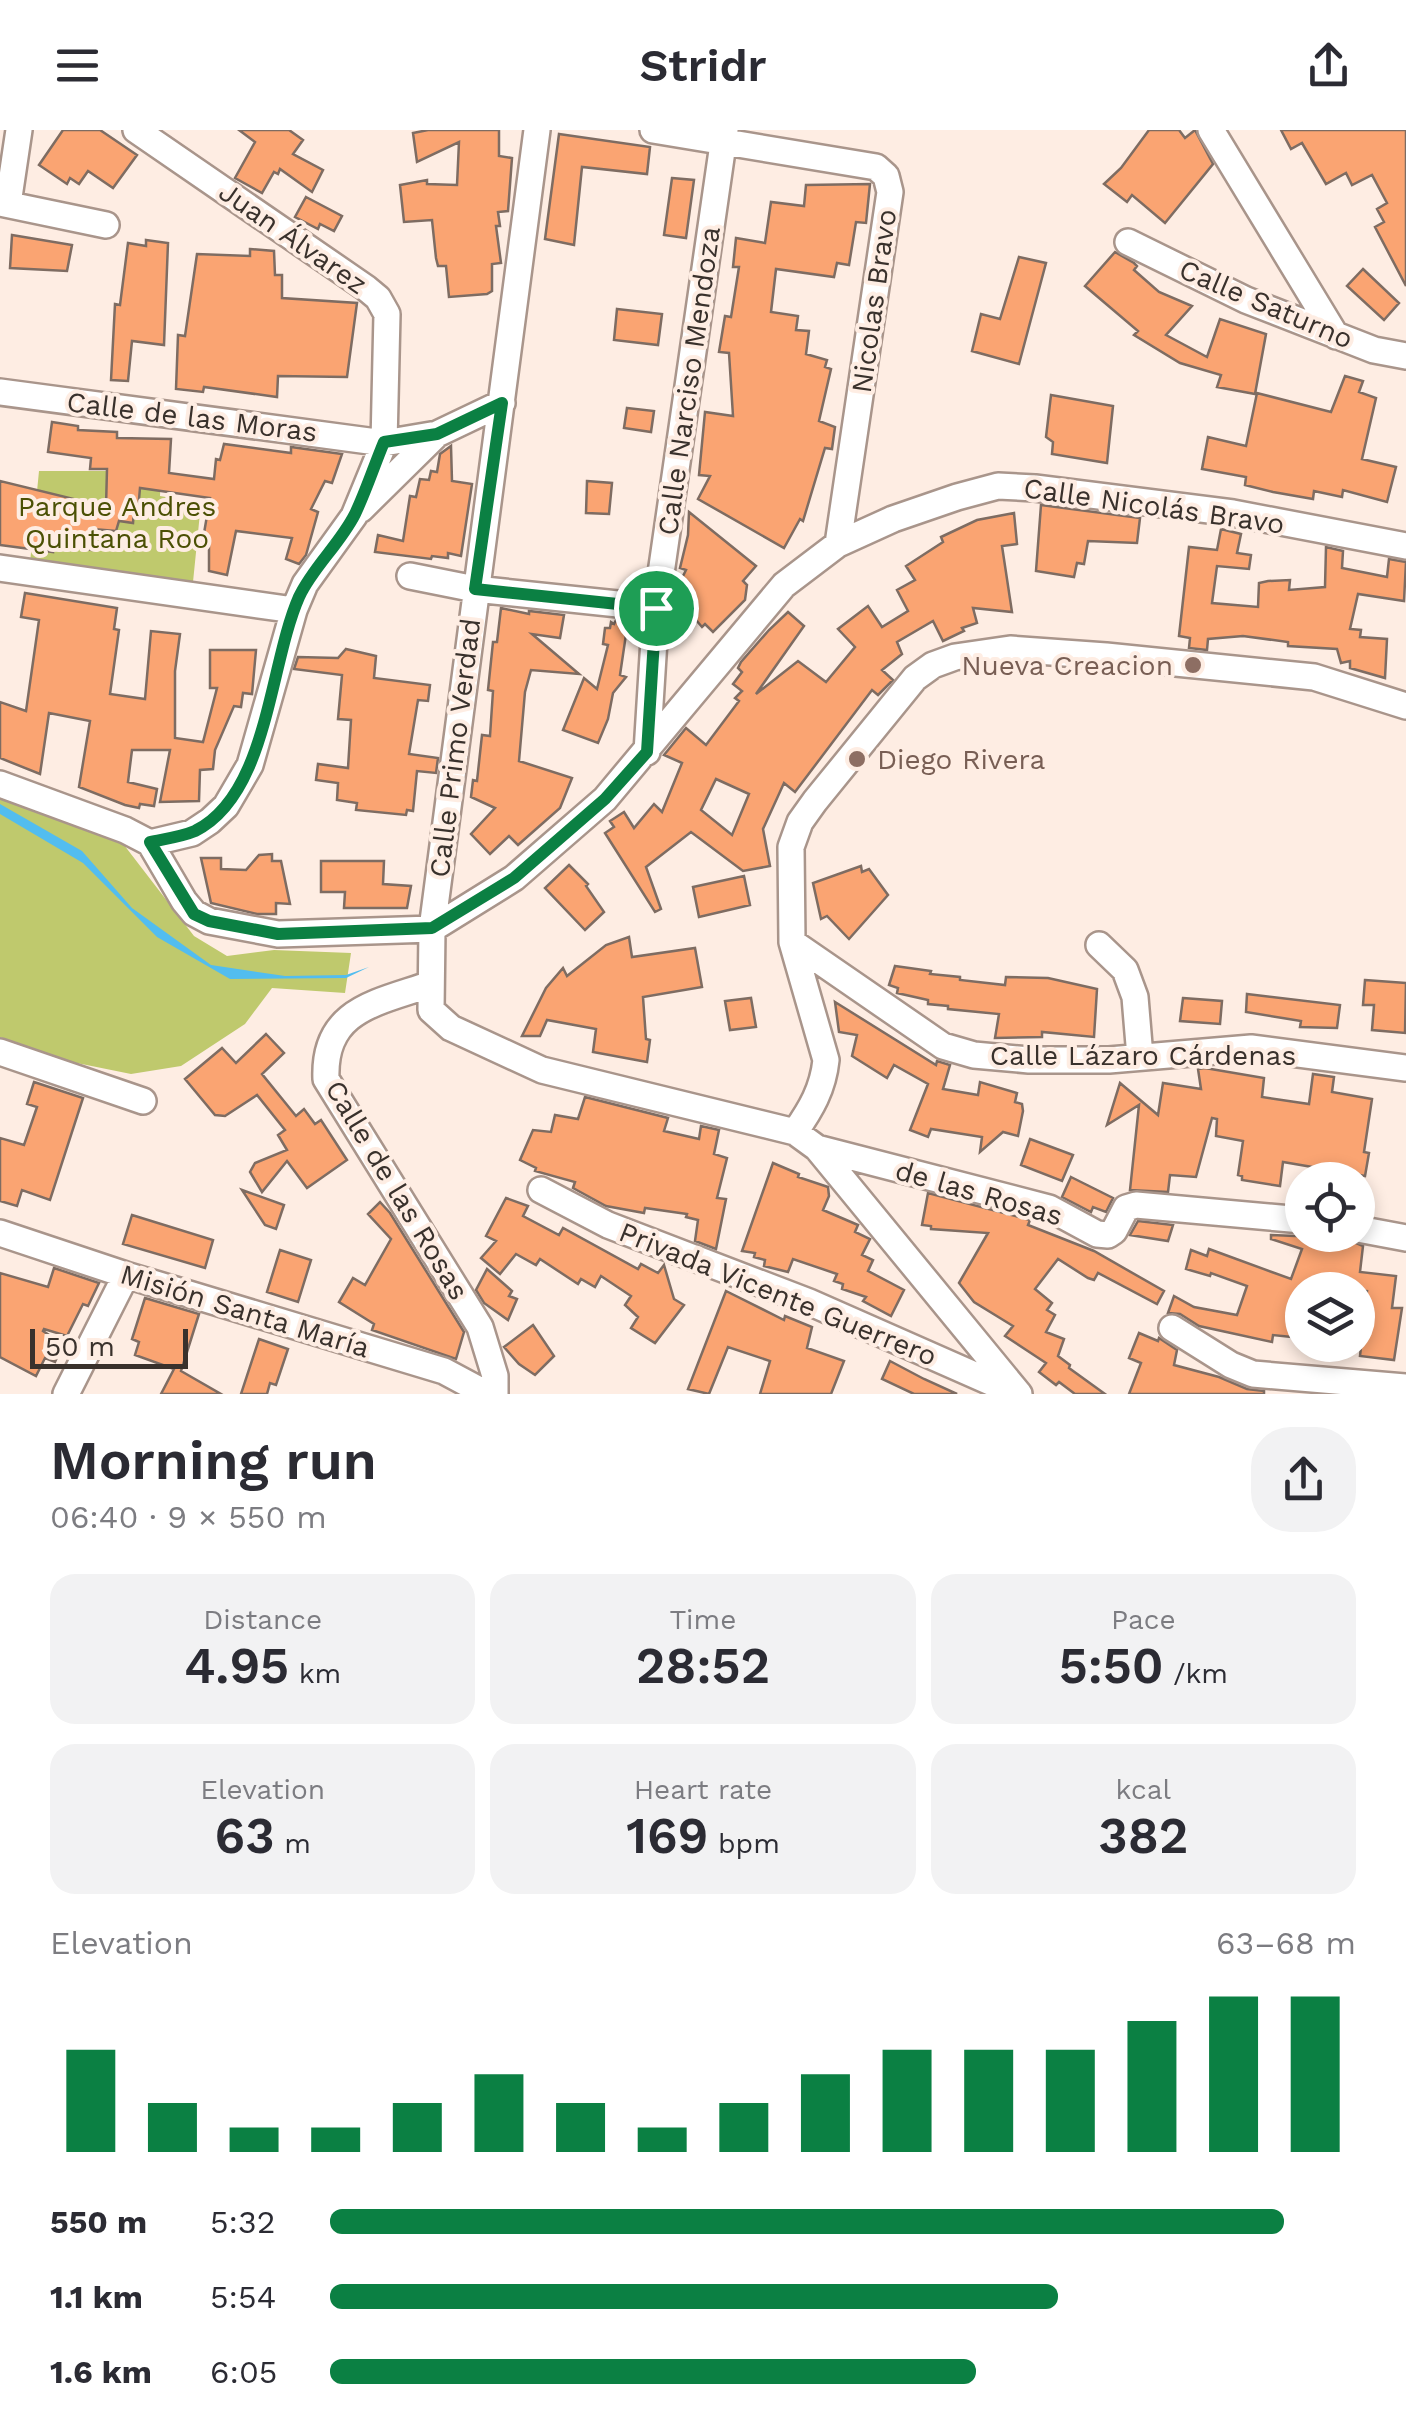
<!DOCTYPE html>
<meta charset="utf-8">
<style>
body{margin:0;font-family:"Work Sans",sans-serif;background:#f2f2f3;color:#2b2b33;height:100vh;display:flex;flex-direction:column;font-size:38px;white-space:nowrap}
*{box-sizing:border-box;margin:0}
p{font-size:32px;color:#7c7c81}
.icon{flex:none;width:55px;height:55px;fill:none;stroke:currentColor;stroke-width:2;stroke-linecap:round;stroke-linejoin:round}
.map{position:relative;height:1264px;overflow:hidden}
.details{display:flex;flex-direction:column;background:#fff;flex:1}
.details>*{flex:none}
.fabs{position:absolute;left:1285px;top:1032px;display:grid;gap:20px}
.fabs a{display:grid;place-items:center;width:90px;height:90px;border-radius:50%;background:#fff;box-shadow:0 5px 15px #0003;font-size:50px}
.scale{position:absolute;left:30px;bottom:25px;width:158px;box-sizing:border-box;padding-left:10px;border:5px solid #39312c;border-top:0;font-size:28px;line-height:35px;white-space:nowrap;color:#39312c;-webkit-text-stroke:8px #feede3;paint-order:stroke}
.pin{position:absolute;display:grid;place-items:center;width:85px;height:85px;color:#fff;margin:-42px;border:5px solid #fff;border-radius:50%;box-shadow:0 2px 10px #0007}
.round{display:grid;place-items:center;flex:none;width:105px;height:105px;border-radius:40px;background:#f2f2f3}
.summary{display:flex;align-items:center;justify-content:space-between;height:170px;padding:0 50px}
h1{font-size:55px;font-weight:600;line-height:75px}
.figures{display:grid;grid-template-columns:repeat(3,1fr);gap:15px;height:170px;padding:10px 50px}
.figures div{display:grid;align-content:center;border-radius:25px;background:#f2f2f3;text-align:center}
.figures b{font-size:50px;font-weight:600}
.figures small{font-size:28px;font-weight:400}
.figures p{font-size:28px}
.chart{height:280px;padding:20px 50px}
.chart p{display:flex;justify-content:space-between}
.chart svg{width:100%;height:180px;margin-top:10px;stroke:#0b8043;stroke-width:6}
ul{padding:0 50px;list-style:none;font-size:32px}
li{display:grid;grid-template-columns:160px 120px 1fr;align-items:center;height:75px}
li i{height:25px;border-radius:12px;background:#0b8043}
header{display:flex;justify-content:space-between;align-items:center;height:130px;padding:0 50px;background:#fff;font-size:45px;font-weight:600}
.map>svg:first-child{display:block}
.green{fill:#bfc96d}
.water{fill:#52bdef}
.building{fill:#faa472;stroke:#7e6c62;stroke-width:2.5;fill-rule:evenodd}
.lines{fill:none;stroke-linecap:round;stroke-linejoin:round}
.minor-casing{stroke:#a9958b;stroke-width:30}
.minor{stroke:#fff;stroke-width:25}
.route-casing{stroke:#fff;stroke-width:20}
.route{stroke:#0b8043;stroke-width:12}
.education-dot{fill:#8d6e63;stroke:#feede3;stroke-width:4}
.labels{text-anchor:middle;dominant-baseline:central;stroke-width:8;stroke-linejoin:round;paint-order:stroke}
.street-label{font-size:28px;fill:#39312c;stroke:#feede3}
.park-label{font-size:28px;fill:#4b5004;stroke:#feede3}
.education-label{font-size:28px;fill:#785e54;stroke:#feede3;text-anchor:end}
</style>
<header><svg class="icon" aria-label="menu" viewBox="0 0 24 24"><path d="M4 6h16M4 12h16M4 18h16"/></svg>Stridr<svg class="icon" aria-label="share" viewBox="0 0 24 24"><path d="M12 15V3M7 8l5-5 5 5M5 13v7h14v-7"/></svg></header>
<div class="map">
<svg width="1406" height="1264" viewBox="0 0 1406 1264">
<rect width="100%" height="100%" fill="#feede3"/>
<path class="green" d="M39 341H161L160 366 201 373 193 452 30 433Z
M0 663 111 698 194 806 227 826 274 820 351 823 345 863 272 858 245 894 181 936 131 944 62 930 0 907Z"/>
<path class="water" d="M0 674 82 721 132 778 211 835 285 846 346 845 369 837 346 848 230 849 157 807 83 733 0 684Z"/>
<path class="building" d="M63 0H100L137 25 113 58 88 41 79 54 70 48 67 54 39 35Z
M239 0H289L303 10 293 24 323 40 312 62 280 39 278 44 274 42 262 63 235 48 255 12Z
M428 0H499V26L512 28 508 81 498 82 500 96H496L501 133 492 134V161L487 164 449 167 446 136H438L436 128 432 90 404 92 400 55 427 50V54L457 55 459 12 417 32 413 3Z
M1149 0H1179L1185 8 1195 0 1213 34 1165 93 1132 65 1127 72 1104 54 1121 38Z
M1281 0H1406V156L1375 97 1384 92 1377 79 1387 73 1372 45 1352 55 1346 43 1326 54 1302 13 1291 19Z
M559 4 650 17 647 44 582 37 574 115 545 109Z
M672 48 694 50 686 108 664 105Z
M870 54 866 93 856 92 849 135 837 133 834 147 776 139 771 182 798 186 796 200 809 201 806 224 827 230 825 237 831 239 819 291 835 297 832 319 825 318 803 391 800 389 784 418 698 369 710 346 699 345 705 282 733 286 729 223 719 222 725 186 731 187 739 137H733L736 108 765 113 771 72 804 76 806 55Z
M306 67 342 86 334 101 320 94 318 99 295 87Z
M12 105 72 115 67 141 10 138Z
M146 110 168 113 164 215 132 211 128 251 111 250 115 174 120 175 128 113 146 116Z
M250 119 274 121 275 145H282V168L357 173 347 247 278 246 277 267 204 257 203 262 176 259 178 205 185 206 197 124 250 126Z
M1115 122 1134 133 1137 136 1134 140 1159 162 1192 176 1166 205 1207 227 1220 189 1266 204 1255 264 1217 257 1221 245 1180 233 1134 205 1138 201 1085 156Z
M1019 127 1046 133 1019 234 972 221 981 184 1000 189Z
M1363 139 1399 173 1384 190 1347 156Z
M617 179 662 184 658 215 614 210Z
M1345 246 1363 251 1359 262 1376 268 1362 329 1396 337 1387 372 1343 360 1342 367 1314 361 1313 369 1273 362 1245 355 1246 347 1202 339 1208 307 1246 316 1257 263 1331 282Z
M1051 265 1113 276 1107 333 1052 324 1053 312 1046 307Z
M627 278 654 281 651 302 624 298Z
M52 292 78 296V300L117 302V308L171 309 169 343 214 349 216 329 220 330 224 314 291 323V317L342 324 332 353 325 351 311 379 318 382 306 425 299 434 286 429 292 408 236 401 227 445 209 441V415H202L210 368 140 358 138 381H134L133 393 119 391 116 401 94 399 92 420 53 413V422L0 415V351L106 377 107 339H90L91 328 48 322Z
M451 316 452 351 472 354 461 426 448 423V428L432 426 431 429 375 422 378 405 403 411 410 366 416 367 420 349 429 350 431 341 437 342 440 324Z
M587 351 612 353 609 384 586 383Z
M1041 375 1140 388 1137 413 1088 411 1084 434 1077 433 1074 447 1036 441Z
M689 382 756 436 743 451 747 455 745 470 713 502 705 494 702 497 685 477 687 470 677 466 676 460 686 440 680 438 688 405Z
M1014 383 1017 414 1002 416 1012 482 973 478 977 493 962 498 964 501 943 511 933 491 897 512 902 524 882 540 893 550 878 565 872 560 795 662 784 653 763 699 770 736 743 741 691 702 646 737 661 779 655 782 605 703 614 697 610 691 624 682 634 698 654 674 662 682 682 633 664 625 686 598 706 615 739 571 735 568 742 561 733 554 742 542 738 538 741 532 769 500 788 482 804 496 756 564 798 531 826 552 855 517 838 499 868 476 882 497 908 481 897 460 915 450 906 436 943 412 941 407 977 390ZM716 649 749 664 732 705 701 680Z
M1221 399 1241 404 1237 423 1251 425 1249 439 1217 436 1212 473 1258 477 1259 453 1268 451 1290 450 1289 460 1325 457 1326 417 1343 421 1342 438 1387 447 1389 429 1406 432 1404 471 1358 464 1350 499 1361 500 1360 507 1387 509 1385 548 1350 538V531L1341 533 1337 519 1288 516V512L1243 506 1208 509 1207 520 1189 518 1190 508 1179 506 1189 417 1217 420Z
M25 463 117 478 114 499 119 500 110 564 145 569 151 501 180 504 175 541V608L203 612 217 558H210V520H256L252 564 243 563 241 577 234 576 215 620 213 639 200 640 199 671 160 672 170 620H132L128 652 157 659 154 676 140 674 139 678 125 675 79 657 90 591 49 583 40 644 0 628V572L26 581 39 490 21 487Z
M501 478 529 484V481L564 485 560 508 532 504 579 544 531 540 525 562 519 631 572 648 560 678 518 715 509 706 490 724 471 704 495 678 471 667 473 650 477 651 482 605 490 606 493 561 488 560 493 512H497Z
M616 490 628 491 620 545 626 547 613 563 608 589 598 613 563 600 584 548 597 559 608 515 603 514 605 498H610L611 492 614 494Z
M346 519 376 526 374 548 430 555 428 571 418 570 409 624 438 628 436 643 417 641 413 681 407 680 406 685 356 680 357 673 337 670 338 653 316 650 318 634 348 638 351 590 338 589 342 545 294 539 298 527 338 528Z
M272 724V731H281L290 774 276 773V784H257L211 773 201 728H221V739L246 740 259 725Z
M321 731H384L383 754 411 756 407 778H344L345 762H321Z
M569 735 588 754 586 756 604 782 585 800 545 758Z
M861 736 862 742 869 739 888 765 849 809 827 786 821 789 813 753Z
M744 746 750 775 699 787 693 757Z
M629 807 632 827 695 818 702 857 643 867 646 909 650 910 647 932 593 922 596 899 547 890 540 906H522L546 858 563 838 567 846 606 815Z
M895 836 931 841 930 844 960 847V850L1005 855 1006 847 1048 848 1097 859 1094 907 1042 902V907L995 908 999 884 948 879V876L928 874V870L897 863 898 858 889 855Z
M1365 850 1406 853 1405 903 1372 900 1374 875H1363Z
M1247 864 1340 875 1337 898 1300 897 1301 891 1246 882Z
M751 868 756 897 730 900 725 871Z
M1183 868 1222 871 1220 894 1180 891Z
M835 872 936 935 937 931 950 935 943 959 978 965 980 952 1017 963 1015 972 1022 974 1023 981 1018 1006 1003 1002 980 1022 982 1007 931 999 928 1007 910 1000 928 954 894 935 887 948 852 926 857 905 839 902Z
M266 904 284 923 262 944 296 986 304 979 315 994 321 990 347 1030 307 1058 287 1031 262 1062 250 1042 255 1033 287 1020 278 1005 285 1000 257 965 225 986 215 985 185 949 222 918 236 933Z
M1205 938 1264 948 1262 967 1309 974 1313 944 1334 947 1332 962 1372 969 1364 1022 1369 1023 1365 1046 1283 1032 1280 1056 1242 1050V1046L1238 1045 1243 1011 1216 1006 1217 989 1212 988 1196 1047 1170 1045 1168 1062 1130 1060 1139 975 1107 995 1120 953 1158 985 1163 953 1201 959 1198 939Z
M34 952 83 968 50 1070 22 1060 17 1076 0 1071V1008L24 1015 37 977 27 974Z
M585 967 668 988 664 1001 699 1009 701 996 719 1000 714 1024 727 1028 717 1068 726 1069 716 1119 695 1111 698 1090 686 1087 687 1084 645 1078 644 1083 606 1076 573 1058 575 1052 535 1041 536 1038 520 1030 533 1000 551 1002 555 985 578 989Z
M1030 1009 1073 1025 1062 1051 1021 1035Z
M773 1033 799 1044 798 1047 828 1057 829 1066 823 1080 858 1095 855 1102 870 1109 862 1125 873 1130 868 1141 904 1160 891 1186 863 1171 866 1167 842 1159 843 1154 834 1151 837 1144 793 1129 788 1142 764 1136 765 1130 754 1127 755 1123 742 1121Z
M1071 1047 1113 1068 1106 1082 1093 1077 1091 1082 1062 1067Z
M242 1060 284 1075 276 1099 265 1095Z
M928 1063 1030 1090 1028 1095 1094 1121 1164 1161 1157 1174 1098 1143 1094 1150 1088 1148 1058 1129 1035 1159 1052 1173 1047 1180 1055 1185 1046 1202 1064 1209 1058 1226 1070 1235 1069 1238 1105 1264H1075L1059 1252 1056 1255 1039 1242 1046 1233 1005 1206 1013 1196 974 1172 959 1153 988 1103 931 1099V1096L922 1095Z
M506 1068 528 1076 523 1086 559 1105 563 1098 638 1139 641 1134 658 1143 664 1135 674 1169 684 1175 655 1213 631 1198 638 1187 625 1175 631 1166 601 1146 595 1157 581 1149 578 1154 540 1129 536 1135 516 1124 500 1144 481 1128 496 1111 486 1106Z
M380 1072 390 1083 464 1202 456 1229 372 1200 374 1194 339 1172 353 1148 365 1155 391 1109 368 1084Z
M132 1085 213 1110 205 1138 123 1114Z
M1138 1091 1173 1095 1168 1111 1130 1105Z
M1271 1105 1345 1108 1363 1116 1360 1142 1396 1146 1392 1178H1402L1394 1230 1360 1226 1367 1161 1329 1157V1160H1302V1208L1273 1205 1272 1212 1199 1196 1180 1184 1168 1183 1174 1166 1194 1177 1237 1185 1247 1156 1211 1143 1210 1146 1186 1139 1191 1120 1207 1126 1209 1119 1291 1149 1302 1119 1271 1109Z
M280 1120 311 1130 298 1172 267 1162Z
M54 1138 99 1153 88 1176 83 1174 67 1206 44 1199 43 1201 63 1214 55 1232 45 1228 36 1246 0 1227V1143L48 1157Z
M487 1139 512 1161 509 1166 517 1169 508 1190 484 1173 476 1160Z
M726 1161 784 1190 785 1186 812 1197 807 1218 844 1231 831 1264H760L770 1231 728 1217 709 1264 688 1259Z
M145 1168 199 1184 181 1241 221 1264H161L174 1239 135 1225 139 1212 132 1209Z
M533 1195 554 1226 535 1245 519 1234 504 1217Z
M1139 1203 1158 1211 1159 1208 1177 1220 1174 1235 1219 1247 1247 1259 1264 1261V1264H1129L1141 1233 1129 1228Z
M259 1209 288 1219 276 1255 270 1253 267 1264H241Z
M890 1231 924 1249 957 1264H914L882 1249Z"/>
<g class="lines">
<g class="minor-casing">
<path id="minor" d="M136 0 366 158 378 168 387 184 384 313 354 386 305 454 294 480 250 635 226 676 210 691 192 703 150 713
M537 0 432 799 431 880 451 898 542 940 795 1002 817 1018 1019 1264
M653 0 876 37 886 46 890 62 838 414
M1211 0 1336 206
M0 73 106 95
M8 74 19 0
M1128 112 1246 170 1374 220 1406 226
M0 262 384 313 437 304 502 273
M361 379 437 304
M0 438 294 480
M410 446 475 459 656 478
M647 622 656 478 725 0
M0 654 125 700 150 713
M150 713 184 771 194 783 209 791 278 804 432 799 514 748 605 669 784 455 838 414 893 389 957 367 998 356 1035 358 1233 383 1406 416
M792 812 943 916 974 925 1029 930H1109L1251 918 1406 938
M1099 815 1125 840 1135 867 1140 927
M431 854C377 873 323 879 326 949L480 1197 495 1246V1264
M0 922 143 971
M795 1002C811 979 823 959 826 930L792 812 791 717 800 692 815 671 915 548 933 535 955 527 1010 519 1106 526 1314 547 1406 576
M817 1018 1049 1078 1097 1104 1108 1105 1114 1101 1126 1078 1136 1075 1302 1090
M541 1060 608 1095 809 1172 1013 1262
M1358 1099 1406 1108
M0 1103 126 1145 444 1241 487 1264
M1172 1198 1231 1235 1253 1244 1406 1257
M66 1264 126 1145"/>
</g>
<use href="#minor" class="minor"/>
</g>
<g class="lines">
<g class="route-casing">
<path id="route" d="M502 273 475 459 656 478 647 622 605 669 514 748 432 798 278 804 209 791 194 784 150 712C164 709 181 707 195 701 268 665 269 535 299 467 313 437 340 414 355 384 366 361 374 336 384 312L437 304Z"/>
</g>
<use href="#route" class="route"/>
</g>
<g class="education-dot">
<circle cx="1193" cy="535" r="10"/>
<circle cx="857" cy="629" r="10"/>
</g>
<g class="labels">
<g class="street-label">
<text transform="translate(293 108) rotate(35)">Juan Álvarez</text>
<text transform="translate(874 171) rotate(-82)">Nicolas Bravo</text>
<text transform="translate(1266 174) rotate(23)">Calle Saturno</text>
<text transform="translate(689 251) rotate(-82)">Calle Narciso Mendoza</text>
<text transform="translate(192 287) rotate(7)">Calle de las Moras</text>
<text transform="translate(1154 376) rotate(8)">Calle Nicolás Bravo</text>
<text transform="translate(455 618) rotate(-83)">Calle Primo Verdad</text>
<text x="1143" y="925">Calle Lázaro Cárdenas</text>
<text transform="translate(397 1060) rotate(59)">Calle de las Rosas</text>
<text transform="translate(979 1063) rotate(16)">de las Rosas</text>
<text transform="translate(778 1164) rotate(22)">Privada Vicente Guerrero</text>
<text transform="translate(245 1181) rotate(17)">Misión Santa María</text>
</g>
<g class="park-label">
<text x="117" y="376">Parque Andres<tspan x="117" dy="32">Quintana Roo</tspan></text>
</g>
<g class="education-label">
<text x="1173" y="535">Nueva Creacion</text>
<text x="877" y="629" text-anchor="start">Diego Rivera</text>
</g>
</g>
</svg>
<div class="fabs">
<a><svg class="icon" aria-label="locate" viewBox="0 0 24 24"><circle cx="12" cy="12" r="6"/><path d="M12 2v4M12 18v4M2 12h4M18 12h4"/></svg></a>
<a><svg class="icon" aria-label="layers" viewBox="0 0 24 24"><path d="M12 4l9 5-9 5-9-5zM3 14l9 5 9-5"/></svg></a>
</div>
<div class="scale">50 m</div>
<div class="pin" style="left:656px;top:478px;background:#1e9e55"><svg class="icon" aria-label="arrive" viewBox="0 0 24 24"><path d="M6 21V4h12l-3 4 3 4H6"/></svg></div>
</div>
<section class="details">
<div class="summary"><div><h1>Morning run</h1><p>06:40 · 9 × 550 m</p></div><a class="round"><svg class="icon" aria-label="share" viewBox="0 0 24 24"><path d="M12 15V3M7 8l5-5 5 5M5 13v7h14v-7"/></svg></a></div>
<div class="figures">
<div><p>Distance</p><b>4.95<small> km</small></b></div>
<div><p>Time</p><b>28:52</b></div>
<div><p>Pace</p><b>5:50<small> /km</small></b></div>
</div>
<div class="figures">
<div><p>Elevation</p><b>63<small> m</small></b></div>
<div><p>Heart rate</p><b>169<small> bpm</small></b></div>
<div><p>kcal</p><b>382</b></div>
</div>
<div class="chart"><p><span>Elevation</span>63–68 m</p>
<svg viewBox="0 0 160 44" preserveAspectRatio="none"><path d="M5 44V19M15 44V32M25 44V38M35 44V38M45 44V32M55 44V25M65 44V32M75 44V38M85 44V32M95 44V25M105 44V19M115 44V19M125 44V19M135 44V12M145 44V6M155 44V6"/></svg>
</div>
<ul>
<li><b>550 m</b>5:32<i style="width:93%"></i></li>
<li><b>1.1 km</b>5:54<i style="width:71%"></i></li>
<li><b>1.6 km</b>6:05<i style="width:63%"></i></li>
</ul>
</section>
